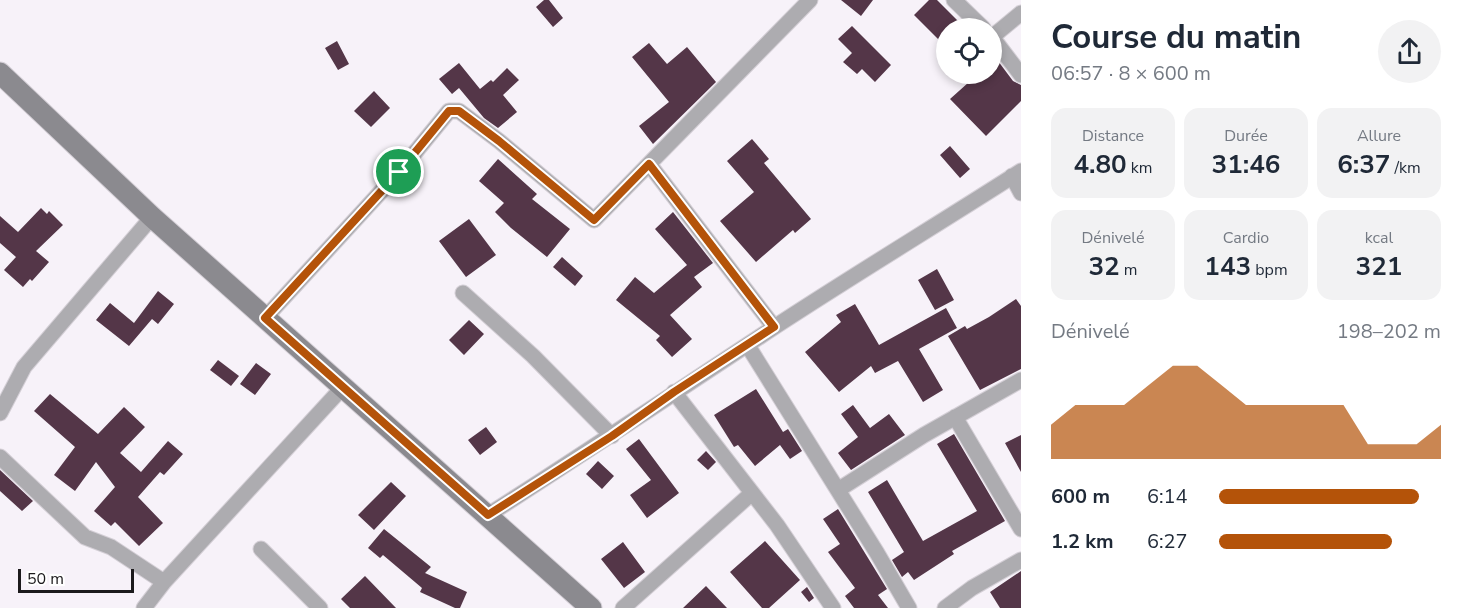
<!DOCTYPE html>
<html lang="fr">
<meta charset="utf-8">
<style>
body{margin:0;font-family:"Nunito Sans",sans-serif;background:#f2f2f3;color:#1f2937;height:100vh;display:flex;flex-direction:column;font-size:22px;white-space:nowrap}
*{box-sizing:border-box;margin:0}
p{font-size:20px;color:#747a83}
.icon{flex:none;width:33px;height:33px;fill:none;stroke:currentColor;stroke-width:2;stroke-linecap:round;stroke-linejoin:round}
.map{position:relative;flex:1;overflow:hidden}
.panel{display:flex;flex-direction:column;background:#fff;width:450px}
.panel>*{flex:none}
.controls{position:absolute;left:936px;top:18px;display:grid;gap:12px}
.controls a{display:grid;place-items:center;width:66px;height:66px;border-radius:50%;background:#fff;box-shadow:0 3px 9px #0003;font-size:30px}
.scale{position:absolute;left:18px;bottom:15px;width:116px;box-sizing:border-box;padding-left:6px;border:3px solid #1c1a1c;border-top:0;font-size:16px;line-height:21px;white-space:nowrap;color:#1c1a1c;-webkit-text-stroke:4px #fff;paint-order:stroke}
.pin{position:absolute;display:grid;place-items:center;width:51px;height:51px;color:#fff;margin:-26px;border:3px solid #fff;border-radius:50%;box-shadow:0 2px 6px #0007}
.round{display:grid;place-items:center;flex:none;width:63px;height:63px;border-radius:32px;background:#f2f2f3}
.overview{display:flex;align-items:center;justify-content:space-between;height:102px;padding:0 30px}
h1{font-size:33px;font-weight:700;line-height:45px}
.figures{display:grid;grid-template-columns:repeat(3,1fr);gap:9px;height:102px;padding:6px 30px}
.figures div{display:grid;align-content:center;border-radius:15px;background:#f2f2f3;text-align:center}
.figures b{font-size:26px;font-weight:700}
.figures small{font-size:16px;font-weight:400}
.figures p{font-size:16px}
.chart{height:168px;padding:12px 30px}
.chart p{display:flex;justify-content:space-between}
.chart svg{width:100%;height:108px;margin-top:6px;fill:#b45309;opacity:.7}
ul{padding:0 30px;list-style:none;font-size:20px}
li{display:grid;grid-template-columns:96px 72px 1fr;align-items:center;height:45px}
li i{height:15px;border-radius:8px;background:#b45309}
main{display:flex;flex:1;min-height:0}
.map>svg:first-child{display:block}
.building{fill:#543648}
.lines{fill:none;stroke-linecap:round;stroke-linejoin:round}
.street-casing{stroke:#d4cfd6;stroke-width:17}
.secondary-casing{stroke:#d4cfd6;stroke-width:23}
.street{stroke:#adacb0;stroke-width:15}
.secondary{stroke:#8b8a8f;stroke-width:21}
.route-casing{stroke:#fff;stroke-width:12}
.route{stroke:#b45309;stroke-width:8}
</style>
<main>
<div class="map">
<svg width="1021" height="608" viewBox="0 0 1021 608">
<rect width="100%" height="100%" fill="#f7f2f9"/>
<path class="building" d="M544 0H549L563 18 553 27 536 7Z
M841 0H873L861 16Z
M929 0H937L959 22 953 28H946V35L940 41 914 15Z
M852 26 891 65 875 82 862 69 857 74 843 62 852 53 838 39Z
M337 41 349 64 338 70 325 48Z
M649 43 667 64 687 47 716 82 653 144 639 126 669 102 632 57Z
M995 57 1013 81 1021 85V101L986 136 950 99 978 74H992V61Z
M459 63 480 89 491 80 493 82 507 68 519 80 503 95 517 112 498 128 484 118 459 88 452 94 439 79Z
M374 91 390 108 371 127 354 111Z
M752 139 769 159 764 163 811 219 795 233 793 230 756 262 720 221 754 192 727 161Z
M950 146 970 169 960 178 940 155Z
M498 159 537 194 532 199 570 229 547 257 511 228 495 212 504 203 479 181Z
M41 208 47 214 49 211 63 225 36 251 49 262 32 281 30 279 23 287 4 270 16 257 0 243V216L18 232Z
M673 212 713 263 694 277 702 287 670 315 692 339 672 357 656 340 660 336 616 300 635 277 654 293 687 265 655 229Z
M469 219 496 255 466 277 439 241Z
M562 257 583 276 575 286 553 267Z
M937 269 954 300 935 310 918 280Z
M158 291 174 304 158 324 152 319 129 346 96 320 110 303 134 323Z
M1016 299 1021 306V369L980 390 948 336 965 326 967 329 989 317Z
M855 304 879 345 946 308 957 328 919 349 943 390 923 402 898 361 875 373 871 366 839 392 805 352 841 322 836 315Z
M469 320 484 334 464 355 449 340Z
M218 360 239 376 231 386 210 370Z
M256 363 271 374 255 395 240 384Z
M756 389 783 432 788 429 802 451 790 459 780 445 755 466 738 445 734 447 714 415Z
M50 394 98 434 124 407 145 427 120 453 141 472 168 441 183 454 164 475 160 472 138 497 163 523 139 546 115 522 111 526 94 511 115 487 96 462 75 491 54 475 75 447 34 411Z
M853 405 870 428 889 414 905 435 851 470 838 453 858 437 841 414Z
M486 427 497 442 480 455 468 440Z
M954 434 1005 521 952 551 954 554 914 580 908 572 902 577 892 560 904 552 868 492 887 480 923 541 977 511 937 444Z
M1021 435V472L1005 443Z
M639 439 679 493 647 518 630 495 651 480 626 449Z
M706 451 716 462 708 470 697 460Z
M598 461 614 476 602 489 586 474Z
M0 470 33 501 22 511 0 491Z
M391 482 406 496 374 530 358 515Z
M838 509 887 589 878 595 888 608H854L845 596 855 588 828 552 840 544 823 519Z
M384 529 431 567 425 573 467 592 460 608H455L420 592 422 588 383 555 380 558 368 548Z
M765 541 800 580 769 608H762L730 572Z
M623 542 645 572 624 588 601 559Z
M1021 571V608H1000L990 592Z
M365 576 396 608H350L341 599Z
M706 586 727 608H683Z
M807 587 814 598 809 602 801 592Z"/>
<g class="lines">
<g class="street-casing">
<path id="street" d="M954 0 983 28
M992 37 1021 75
M992 37 1021 13
M1012 176 1021 193
M463 293 533 356 612 436
M265 318 399 172 449 111H459L499 141 594 220 649 164
M774 327 649 164 810 0
M748 346 877 553 909 608
M674 392 777 525 833 608
M0 413 24 367 152 217
M955 417 1021 529
M0 457 85 537 111 547 164 582
M838 490 924 435 1021 380
M488 515C585 453 680 389 776 326 857 273 940 223 1021 171
M261 549 320 608
M144 608 164 582 343 387
M623 608 752 493
M945 608 972 588 1021 560"/>
</g>
<g class="secondary-casing">
<path id="secondary" d="M0 73 152 217 591 608"/>
</g>
<use href="#street" class="street"/>
<use href="#secondary" class="secondary"/>
</g>
<g class="lines">
<g class="route-casing">
<path id="route" d="M449 111H459L499 141 594 220 649 164 774 327 674 392 612 436 488 515 265 318 399 172Z"/>
</g>
<use href="#route" class="route"/>
</g>
</svg>
<div class="controls">
<a><svg class="icon" aria-label="locate" viewBox="0 0 24 24"><circle cx="12" cy="12" r="6"/><path d="M12 2v4M12 18v4M2 12h4M18 12h4"/></svg></a>
</div>
<div class="scale">50 m</div>
<div class="pin" style="left:399px;top:172px;background:#1e9e55"><svg class="icon" aria-label="arrive" viewBox="0 0 24 24"><path d="M6 21V4h12l-3 4 3 4H6"/></svg></div>
</div>
<section class="panel">
<div class="overview"><div><h1>Course du matin</h1><p>06:57 · 8 × 600 m</p></div><a class="round"><svg class="icon" aria-label="share" viewBox="0 0 24 24"><path d="M12 15V3M7 8l5-5 5 5M5 13v7h14v-7"/></svg></a></div>
<div class="figures">
<div><p>Distance</p><b>4.80<small> km</small></b></div>
<div><p>Durée</p><b>31:46</b></div>
<div><p>Allure</p><b>6:37<small> /km</small></b></div>
</div>
<div class="figures">
<div><p>Dénivelé</p><b>32<small> m</small></b></div>
<div><p>Cardio</p><b>143<small> bpm</small></b></div>
<div><p>kcal</p><b>321</b></div>
</div>
<div class="chart"><p><span>Dénivelé</span>198–202 m</p>
<svg viewBox="0 0 160 44" preserveAspectRatio="none"><path d="M0 44V30L10 22L20 22L30 22L40 14L50 6L60 6L70 14L80 22L90 22L100 22L110 22L120 22L130 38L140 38L150 38L160 30V44z"/></svg>
</div>
<ul>
<li><b>600 m</b>6:14<i style="width:90%"></i></li>
<li><b>1.2 km</b>6:27<i style="width:78%"></i></li>
</ul>
</section>
</main>
